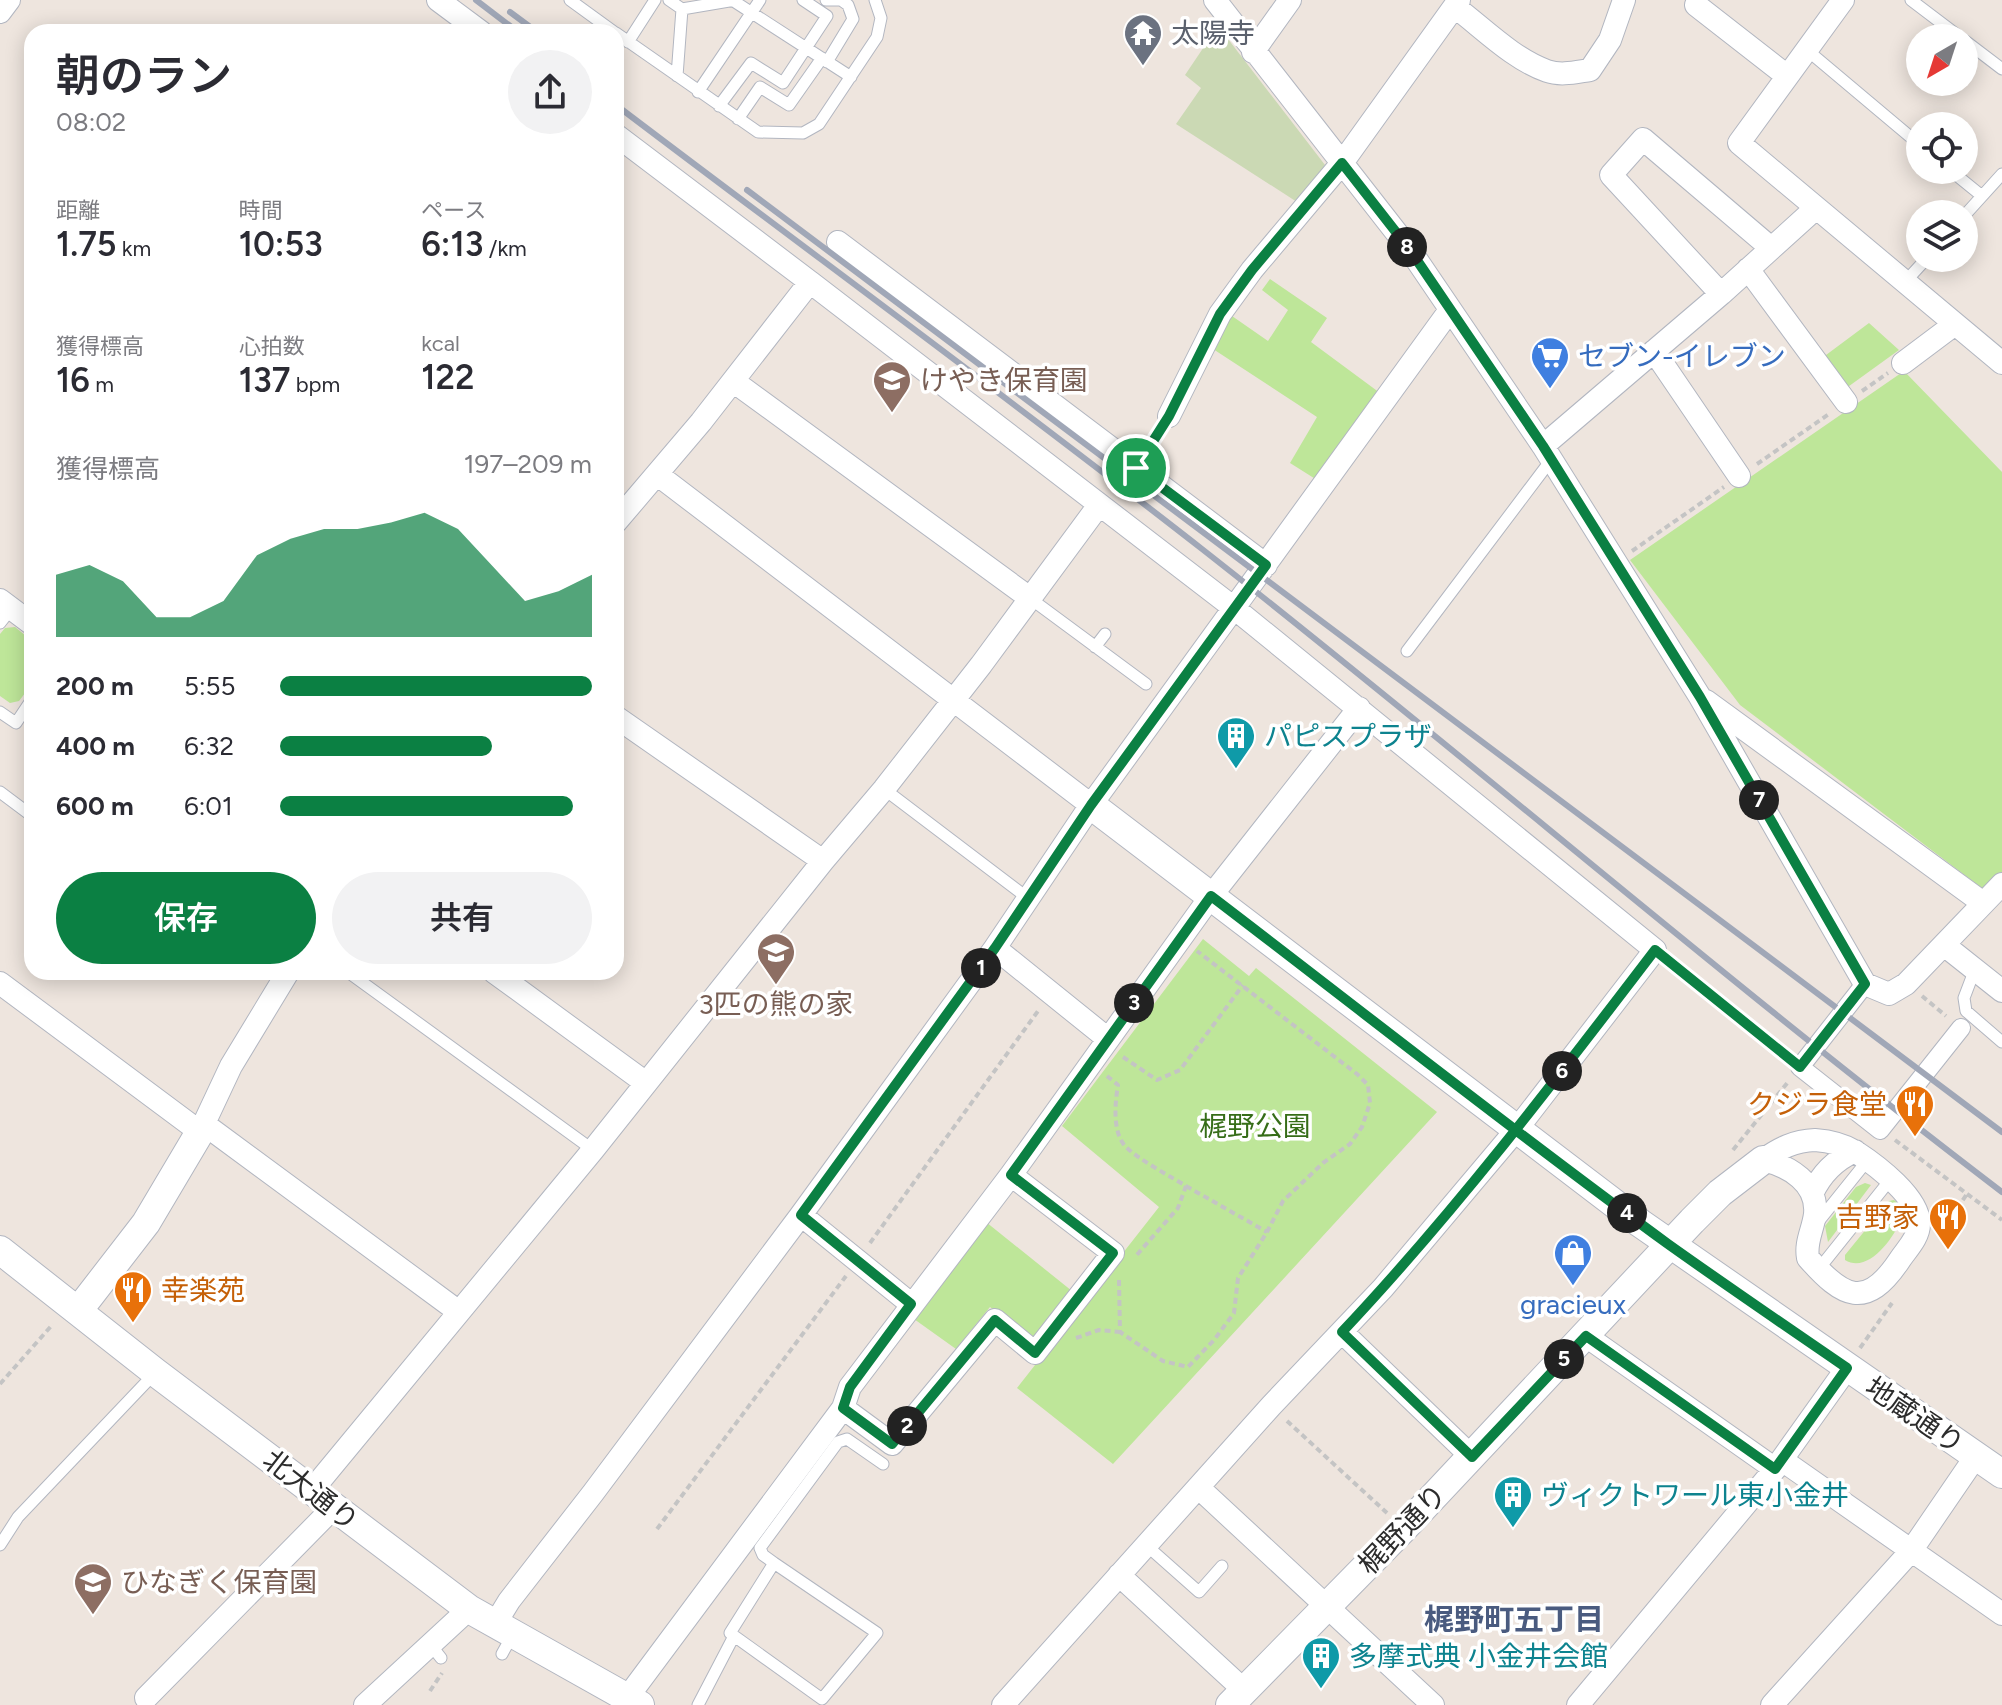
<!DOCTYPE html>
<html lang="ja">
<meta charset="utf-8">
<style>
body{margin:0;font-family:Figtree,"Noto Sans JP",sans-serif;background:#f2f2f3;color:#2b2b33;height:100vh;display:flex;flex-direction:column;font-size:30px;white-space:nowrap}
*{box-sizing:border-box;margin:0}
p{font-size:26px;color:#7c7c81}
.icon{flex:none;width:44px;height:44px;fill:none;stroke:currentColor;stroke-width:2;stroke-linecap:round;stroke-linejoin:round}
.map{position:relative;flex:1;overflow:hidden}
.details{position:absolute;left:24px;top:24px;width:600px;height:956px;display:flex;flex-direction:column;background:#fff;border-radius:24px;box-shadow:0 4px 20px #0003}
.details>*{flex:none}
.needle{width:52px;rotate:219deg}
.tools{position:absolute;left:1906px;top:24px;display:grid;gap:16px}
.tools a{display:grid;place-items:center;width:72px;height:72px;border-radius:50%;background:#fff;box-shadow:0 4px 20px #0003;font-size:40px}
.pin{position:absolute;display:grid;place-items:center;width:68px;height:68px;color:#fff;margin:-34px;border:4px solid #fff;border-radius:50%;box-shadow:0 2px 8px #0007}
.km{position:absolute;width:40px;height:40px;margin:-20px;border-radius:50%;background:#222;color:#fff;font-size:22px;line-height:40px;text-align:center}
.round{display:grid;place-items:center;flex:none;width:84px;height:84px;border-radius:42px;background:#f2f2f3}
.headline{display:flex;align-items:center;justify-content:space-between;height:136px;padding:0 32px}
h1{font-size:44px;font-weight:600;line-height:60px}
.figures{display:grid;grid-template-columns:repeat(3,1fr);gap:12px;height:136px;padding:8px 32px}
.figures div{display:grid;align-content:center}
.figures b{font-size:34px;font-weight:600}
.figures small{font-size:22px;font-weight:400}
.figures p{font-size:22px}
.chart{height:224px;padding:16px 32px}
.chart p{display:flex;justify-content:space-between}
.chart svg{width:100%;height:144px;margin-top:8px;fill:#0b8043;opacity:.7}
.action{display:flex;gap:16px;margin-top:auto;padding:16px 32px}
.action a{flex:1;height:92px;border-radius:48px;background:#0b8043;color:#fff;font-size:32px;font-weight:600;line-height:92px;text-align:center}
.action a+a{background:#f2f2f3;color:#2b2b33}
ul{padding:0 32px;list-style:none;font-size:26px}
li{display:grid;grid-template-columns:128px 96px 1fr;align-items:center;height:60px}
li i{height:20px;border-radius:10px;background:#0b8043}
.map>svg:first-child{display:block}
.green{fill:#bee699}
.cemetery{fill:#cbd9b4}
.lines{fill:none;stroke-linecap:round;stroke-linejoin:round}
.service-casing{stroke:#b2b6c0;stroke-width:13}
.pedestrian-casing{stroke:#b2b6c0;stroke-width:20}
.minor-casing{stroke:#b2b6c0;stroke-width:24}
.tertiary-casing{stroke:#b2b6c0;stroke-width:30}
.path{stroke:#c4c4c4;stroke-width:4;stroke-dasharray:6 4;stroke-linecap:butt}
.service{stroke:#fff;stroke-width:11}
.pedestrian{stroke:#fff;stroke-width:18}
.minor{stroke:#fff;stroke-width:22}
.tertiary{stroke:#fff;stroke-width:28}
.rail{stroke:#a0a7b7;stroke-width:6}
.route-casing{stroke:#fff;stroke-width:16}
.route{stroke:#0b8043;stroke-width:10}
.labels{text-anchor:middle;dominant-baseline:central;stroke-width:7;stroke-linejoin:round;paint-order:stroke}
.worship-label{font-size:28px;fill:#5b616d;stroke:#fff;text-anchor:start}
.shop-label{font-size:28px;fill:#366cbe;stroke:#fff;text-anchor:start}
.education-label{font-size:28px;fill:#785e54;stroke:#fff;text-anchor:start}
.culture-label{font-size:28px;fill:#0d838f;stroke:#fff;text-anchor:start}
.food-label{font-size:28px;fill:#c56008;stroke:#fff;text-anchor:end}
.park-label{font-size:28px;fill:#366d18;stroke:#fff}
.street-label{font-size:28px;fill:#2c2c2c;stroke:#fff}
.neighbourhood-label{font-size:30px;font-weight:bold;fill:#4a5b7f;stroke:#fff}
</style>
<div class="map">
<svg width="2002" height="1705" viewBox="0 0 2002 1705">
<rect width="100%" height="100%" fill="#eee5de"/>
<path class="green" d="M1270 279 1327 318 1311 342 1380 393 1317 480 1290 463 1317 417 1210 347 1232 316 1268 341 1288 310 1262 290Z
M1869 323 1899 350 1845 389 1822 358Z
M1904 371 2002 472V877L1987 892 1740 705 1630 560Z
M15 627 32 641V684L19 701 10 703 0 696V634L5 628Z
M1203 939 1249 976 1256 968 1437 1112 1113 1464 1017 1388 1159 1207 1062 1126Z
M1865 1183 1871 1185 1828 1242 1825 1226 1856 1187Z
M1894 1200 1899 1204 1901 1220C1893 1239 1868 1274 1845 1260V1255L1889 1201Z
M986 1222 1072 1291 1032 1341 990 1307 956 1349 914 1319Z"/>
<path class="cemetery" d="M1218 26 1325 165 1297 202 1176 124 1201 88 1185 75Z"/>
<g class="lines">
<g class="service-casing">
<path id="service" d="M570 0 614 32
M669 0 682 9
M732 0 851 77
M826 0H840
M1911 0 1961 38
M616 33 758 132 803 133 819 124 877 37 881 18 875 0
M1964 40 2002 69
M628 42 655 0
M1807 50 1920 145
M827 62 853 19 848 5 841 0
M677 76 682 9 735 0
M698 92 760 0
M719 106 751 63 783 83 827 16 803 0
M738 119 760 87 789 105 822 58
M1950 170 1982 196
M1964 216 2002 174
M1905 282 1927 258
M1031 599 1146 684
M0 623 11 609
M1095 647 1105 634
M1407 651 1551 460
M0 712 16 723 32 699
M884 789 1029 899
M0 792 32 816
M1975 969 1964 998 1966 1011 2002 1042
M348 972 593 1150
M1818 1222 1867 1161
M1818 1270 1890 1180
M0 1545 18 1517 155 1373
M1146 1545 1199 1592 1222 1566
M774 1563 730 1633 822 1699 877 1633 774 1563 763 1555 760 1548 838 1442 847 1439 883 1464
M430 1644 441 1658
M502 1654 513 1634
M698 1705 734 1636"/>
</g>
<g class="pedestrian-casing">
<path id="pedestrian" d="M1865 984 1800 1067 1880 1130 1961 1028"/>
</g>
<g class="minor-casing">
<path id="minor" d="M438 0 481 32
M1215 0 1410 250 1543 446 1700 697 1865 984 1889 994 1906 984 2002 884
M1843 0 1739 143 2002 363
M1696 5 1787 76
M1455 7C1483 28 1513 59 1547 71 1561 76 1576 72 1590 70L1610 40 1624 0
M0 12 9 0
M1253 52 1290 0
M616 135 810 282
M838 242 1266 565
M1748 269 1846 402
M1721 294 1611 175 1643 139 1771 248
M1654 351 1739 476
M1903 363 1955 324
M733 381 1031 599
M1169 416 1220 314 1252 270 1342 163 1459 0
M1543 446 1721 294 1816 208
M658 475 1091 805
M616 522 701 422 810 282 1234 608 1655 950 1517 1129 1383 1288 1271 1406 1003 1705
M0 600 32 624
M1706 701 1983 903
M616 717 823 861
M1944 945 2002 991
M995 948 1108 1039
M494 972 646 1083
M0 983 200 1132 231 1066 288 972
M204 1124 459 1312
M1815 1140C1829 1141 1843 1144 1856 1152 1876 1165 1920 1198 1919 1224 1919 1238 1906 1250 1899 1261 1866 1310 1843 1298 1808 1258 1805 1242 1813 1230 1815 1214 1818 1183 1789 1166 1763 1160 1780 1148 1794 1141 1815 1140Z
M1812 1194C1821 1174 1835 1160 1855 1151
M801 1215 911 1304
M1342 1332 1472 1457
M1586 1336 1775 1469
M843 1408 892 1444 995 1320 1035 1353 1113 1253 1011 1175
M1782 1460 2002 1614
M1199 1488 1433 1705
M313 1489 593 1150 823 861 884 789 981 665 1099 505
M1119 1575 1245 1691
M495 1624 509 1601 593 1493 801 1215 995 948 1091 805 1450 310
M146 1698 334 1507
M627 1698 843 1408 850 1387 1011 1175 1211 896 1359 708
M365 1705 469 1609
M1578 1705 1775 1469 1847 1368
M1772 1705 1911 1551 1976 1456"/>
</g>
<g class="tertiary-casing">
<path id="tertiary" d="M1091 805 1640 1223 2002 1474
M0 1250 155 1372 469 1609 640 1705
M78 1311 146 1223 200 1132
M1230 1705 1404 1528 1692 1221 1720 1193 1763 1160"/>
</g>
<path class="path" d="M1862 391 1888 373
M1148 449 1158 433
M1757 464 1829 414
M1632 551 1724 487
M1672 964 1786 1056
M1922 996 1946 1016
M1123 1057 1157 1080 1180 1070 1243 985
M1107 1076 1118 1085C1115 1103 1112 1133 1126 1147 1139 1160 1170 1176 1186 1186L1178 1208 1135 1257
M1895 1140 2002 1220
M1733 1150 1788 1082
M1186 1186 1267 1232
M1940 1233 1967 1194
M870 1243 1038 1011
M1119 1280 1120 1332 1163 1361 1188 1367 1214 1340 1234 1313 1238 1278 1267 1232 1283 1201 1323 1163 1350 1144 1362 1127 1370 1103 1368 1085 1357 1074 1197 951
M1076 1338 1099 1330 1120 1332
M1860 1348 1892 1303
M0 1384 53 1324
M1287 1421 1387 1513
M657 1529 846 1276
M430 1691 442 1673"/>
<use href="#service" class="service"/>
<use href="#pedestrian" class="pedestrian"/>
<use href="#minor" class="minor"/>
<use href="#tertiary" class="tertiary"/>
<path class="rail" d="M476 0 518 32
M510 12 537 32
M616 105C811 253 1009 398 1202 549 1471 760 1730 985 2002 1192
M747 190 2002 1132"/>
</g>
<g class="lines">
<g class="route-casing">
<path id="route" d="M1136 468 1266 565 1091 805 995 948 801 1215 911 1304 850 1387 843 1408 892 1444 995 1320 1035 1353 1113 1253 1011 1175 1211 896C1363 1012 1513 1131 1668 1244 1727 1286 1787 1327 1847 1368L1775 1469 1586 1336 1472 1457 1342 1332C1455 1212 1555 1081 1655 950L1800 1067 1865 984 1700 697 1543 446 1410 250 1342 163 1252 270 1220 314 1169 416 1136 468"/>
</g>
<use href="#route" class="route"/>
</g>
<defs>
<g id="temple-pin" transform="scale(2)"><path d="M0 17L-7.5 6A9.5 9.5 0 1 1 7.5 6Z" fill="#6b7280" stroke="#fff"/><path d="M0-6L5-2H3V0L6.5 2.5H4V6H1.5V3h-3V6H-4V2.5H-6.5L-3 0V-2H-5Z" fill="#fff"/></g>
<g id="supermarket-pin" transform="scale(2)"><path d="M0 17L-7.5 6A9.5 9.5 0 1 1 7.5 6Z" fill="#3f7fe0" stroke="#fff"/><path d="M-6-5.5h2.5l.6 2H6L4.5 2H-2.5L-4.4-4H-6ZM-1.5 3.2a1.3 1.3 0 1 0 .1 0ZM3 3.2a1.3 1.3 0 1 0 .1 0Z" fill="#fff"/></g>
<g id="school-pin" transform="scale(2)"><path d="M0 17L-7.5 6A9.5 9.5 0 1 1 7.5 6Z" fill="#8d6e63" stroke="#fff"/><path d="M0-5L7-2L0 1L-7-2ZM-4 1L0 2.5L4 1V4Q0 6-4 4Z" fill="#fff"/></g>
<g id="building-pin" transform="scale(2)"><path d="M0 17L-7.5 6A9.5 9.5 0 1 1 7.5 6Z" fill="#0f9aa8" stroke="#fff"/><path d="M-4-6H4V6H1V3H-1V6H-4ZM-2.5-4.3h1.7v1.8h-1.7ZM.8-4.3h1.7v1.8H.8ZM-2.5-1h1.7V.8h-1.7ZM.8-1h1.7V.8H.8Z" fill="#fff"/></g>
<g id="restaurant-pin" transform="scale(2)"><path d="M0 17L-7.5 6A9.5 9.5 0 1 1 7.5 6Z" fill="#e8710a" stroke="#fff"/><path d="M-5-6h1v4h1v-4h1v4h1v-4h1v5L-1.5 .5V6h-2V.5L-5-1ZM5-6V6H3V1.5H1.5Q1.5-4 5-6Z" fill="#fff"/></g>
<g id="shop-pin" transform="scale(2)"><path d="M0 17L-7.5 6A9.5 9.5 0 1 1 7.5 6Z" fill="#3f7fe0" stroke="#fff"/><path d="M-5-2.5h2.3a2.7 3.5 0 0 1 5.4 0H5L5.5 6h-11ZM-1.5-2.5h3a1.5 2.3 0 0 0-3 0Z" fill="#fff"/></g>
</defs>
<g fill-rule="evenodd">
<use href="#temple-pin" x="1143" y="33"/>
<use href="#supermarket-pin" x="1550" y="356"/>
<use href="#school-pin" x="892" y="380"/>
<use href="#building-pin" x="1236" y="736"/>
<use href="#school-pin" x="776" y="952"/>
<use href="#restaurant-pin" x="1915" y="1104"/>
<use href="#restaurant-pin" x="1948" y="1217"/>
<use href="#shop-pin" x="1573" y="1253"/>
<use href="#restaurant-pin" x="133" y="1290"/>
<use href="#building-pin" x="1513" y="1495"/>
<use href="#school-pin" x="93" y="1582"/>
<use href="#building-pin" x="1321" y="1656"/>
</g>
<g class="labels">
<g class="worship-label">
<text x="1171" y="33">太陽寺</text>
</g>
<g class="shop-label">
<text x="1578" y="356">セブン-イレブン</text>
<text x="1573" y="1304" text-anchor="middle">gracieux</text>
</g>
<g class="education-label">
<text x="920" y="380">けやき保育園</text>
<text x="776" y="1004" text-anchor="middle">3匹の熊の家</text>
<text x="121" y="1582">ひなぎく保育園</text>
</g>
<g class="culture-label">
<text x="1264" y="736">パピスプラザ</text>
<text x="1541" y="1495">ヴィクトワール東小金井</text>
<text x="1349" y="1656">多摩式典 小金井会館</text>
</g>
<g class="food-label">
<text x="1887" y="1104">クジラ食堂</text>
<text x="1920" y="1217">吉野家</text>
<text x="161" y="1290" text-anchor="start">幸楽苑</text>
</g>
<g class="park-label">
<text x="1255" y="1126">梶野公園</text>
</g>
<g class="street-label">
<text transform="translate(1915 1415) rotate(34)">地蔵通り</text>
<text transform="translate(311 1490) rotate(38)">北大通り</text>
<text transform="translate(1402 1529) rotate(-46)">梶野通り</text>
</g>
<g class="neighbourhood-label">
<text x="1514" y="1619">梶野町五丁目</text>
</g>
</g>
</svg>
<div class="tools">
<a><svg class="needle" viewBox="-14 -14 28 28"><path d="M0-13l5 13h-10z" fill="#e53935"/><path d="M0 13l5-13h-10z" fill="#7c7c81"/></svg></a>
<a><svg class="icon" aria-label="locate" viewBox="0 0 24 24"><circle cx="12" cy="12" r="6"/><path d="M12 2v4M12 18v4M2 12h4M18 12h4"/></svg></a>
<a><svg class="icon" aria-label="layers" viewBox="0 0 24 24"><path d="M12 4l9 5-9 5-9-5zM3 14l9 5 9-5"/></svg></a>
</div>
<div class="pin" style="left:1136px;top:468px;background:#1e9e55"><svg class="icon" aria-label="arrive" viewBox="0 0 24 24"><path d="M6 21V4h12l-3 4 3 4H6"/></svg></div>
<b class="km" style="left:981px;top:968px">1</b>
<b class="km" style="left:907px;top:1426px">2</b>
<b class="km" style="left:1134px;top:1003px">3</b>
<b class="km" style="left:1627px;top:1213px">4</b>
<b class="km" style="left:1564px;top:1359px">5</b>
<b class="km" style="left:1562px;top:1071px">6</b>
<b class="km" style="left:1759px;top:800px">7</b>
<b class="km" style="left:1407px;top:247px">8</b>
<section class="details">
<div class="headline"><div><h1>朝のラン</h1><p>08:02</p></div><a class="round"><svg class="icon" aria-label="share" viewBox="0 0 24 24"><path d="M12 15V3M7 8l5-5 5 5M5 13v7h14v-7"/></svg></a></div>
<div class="figures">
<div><p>距離</p><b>1.75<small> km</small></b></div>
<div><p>時間</p><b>10:53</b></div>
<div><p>ペース</p><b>6:13<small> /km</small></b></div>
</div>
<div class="figures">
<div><p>獲得標高</p><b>16<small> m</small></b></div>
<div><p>心拍数</p><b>137<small> bpm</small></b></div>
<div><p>kcal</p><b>122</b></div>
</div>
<div class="chart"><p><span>獲得標高</span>197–209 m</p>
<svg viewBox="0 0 160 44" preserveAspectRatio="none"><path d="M0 44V25L10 22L20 27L30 38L40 38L50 33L60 19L70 14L80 11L90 11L100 9L110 6L120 11L130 22L140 33L150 30L160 25V44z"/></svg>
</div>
<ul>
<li><b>200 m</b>5:55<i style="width:100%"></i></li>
<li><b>400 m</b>6:32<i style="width:68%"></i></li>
<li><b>600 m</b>6:01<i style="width:94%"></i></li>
</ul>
<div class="action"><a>保存</a><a>共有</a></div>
</section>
</div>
